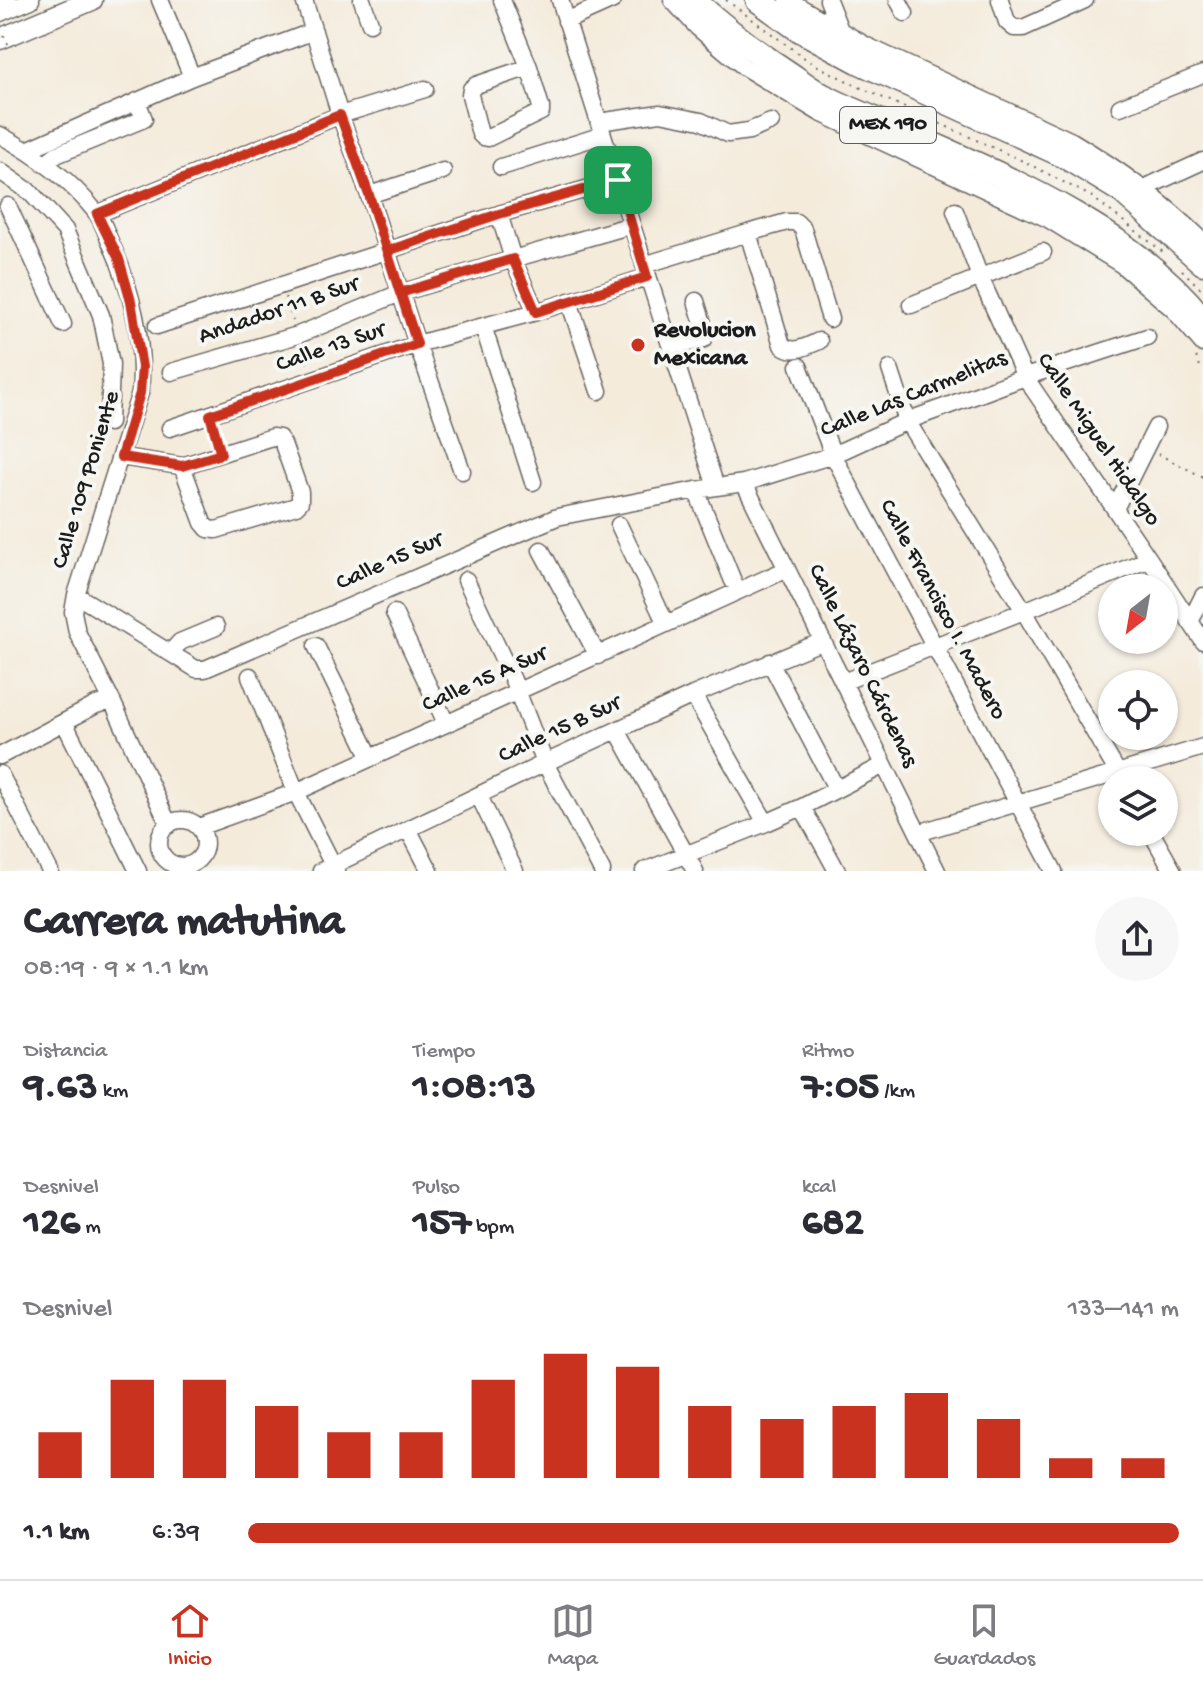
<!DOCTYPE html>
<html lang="es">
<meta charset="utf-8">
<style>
body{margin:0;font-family:"Gochi Hand",sans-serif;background:#f7f7f7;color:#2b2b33;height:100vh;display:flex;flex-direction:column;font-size:30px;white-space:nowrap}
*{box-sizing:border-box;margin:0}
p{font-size:26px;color:#7c7c81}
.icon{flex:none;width:44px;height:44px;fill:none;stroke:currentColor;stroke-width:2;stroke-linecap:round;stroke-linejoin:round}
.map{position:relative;height:871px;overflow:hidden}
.panel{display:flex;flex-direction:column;background:#fff;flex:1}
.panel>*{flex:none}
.needle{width:52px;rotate:211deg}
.fabs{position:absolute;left:1098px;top:574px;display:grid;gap:16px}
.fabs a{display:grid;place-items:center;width:80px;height:80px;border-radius:50%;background:#fff;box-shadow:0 2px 6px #0004;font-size:40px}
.pin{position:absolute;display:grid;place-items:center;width:68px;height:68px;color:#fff;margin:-34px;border-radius:16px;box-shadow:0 4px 12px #0006}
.round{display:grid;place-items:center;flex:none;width:84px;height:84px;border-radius:42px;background:#f7f7f7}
.head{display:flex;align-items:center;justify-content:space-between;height:136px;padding:0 24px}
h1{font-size:44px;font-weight:800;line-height:60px}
.figures{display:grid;grid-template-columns:repeat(3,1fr);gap:12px;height:136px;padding:8px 24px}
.figures div{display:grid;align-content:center}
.figures b{font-size:40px;font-weight:800}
.figures small{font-size:22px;font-weight:400}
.figures p{font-size:22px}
.chart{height:224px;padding:16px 24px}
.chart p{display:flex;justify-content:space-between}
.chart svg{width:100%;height:144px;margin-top:8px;stroke:#c8321e;stroke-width:6}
ul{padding:0 24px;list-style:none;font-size:26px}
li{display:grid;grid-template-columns:128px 96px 1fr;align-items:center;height:60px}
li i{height:20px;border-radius:10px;background:#c8321e}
.tabs{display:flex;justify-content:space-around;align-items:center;height:112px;border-top:2px solid #e1e1e2;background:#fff;font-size:22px;color:#7c7c81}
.tabs a{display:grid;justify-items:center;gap:4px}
.tabs .current{color:#c8321e}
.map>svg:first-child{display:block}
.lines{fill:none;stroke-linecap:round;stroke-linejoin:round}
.minor-casing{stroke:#68645f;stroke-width:19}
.major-casing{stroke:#68645f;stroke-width:23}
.highway-casing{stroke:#68645f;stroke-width:27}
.path{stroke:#68645f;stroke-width:2;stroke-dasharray:2 6;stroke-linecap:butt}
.minor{stroke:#fff;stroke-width:16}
.major{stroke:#fff;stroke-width:20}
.highway{stroke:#fff;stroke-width:24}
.path-bridge{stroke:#68645f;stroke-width:2;stroke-dasharray:2 6;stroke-linecap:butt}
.route-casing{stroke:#fff;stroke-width:16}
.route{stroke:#c8321e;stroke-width:10}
.poi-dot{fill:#c8321e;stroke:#f6f6f2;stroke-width:3}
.labels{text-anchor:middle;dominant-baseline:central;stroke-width:8;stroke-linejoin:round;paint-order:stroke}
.shield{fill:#f6f6f2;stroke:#5d5d5c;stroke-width:2}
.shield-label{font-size:22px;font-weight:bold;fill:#1c1c1c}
.street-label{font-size:24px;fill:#1c1c1c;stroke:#f6f6f2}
.poi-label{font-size:24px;font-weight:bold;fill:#1c1c1c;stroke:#f6f6f2;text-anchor:start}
</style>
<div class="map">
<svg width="1203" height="871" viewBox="0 0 1203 871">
<rect width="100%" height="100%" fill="#f6f6f2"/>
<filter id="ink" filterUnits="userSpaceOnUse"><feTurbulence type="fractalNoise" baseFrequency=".0125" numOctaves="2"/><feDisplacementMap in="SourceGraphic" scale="16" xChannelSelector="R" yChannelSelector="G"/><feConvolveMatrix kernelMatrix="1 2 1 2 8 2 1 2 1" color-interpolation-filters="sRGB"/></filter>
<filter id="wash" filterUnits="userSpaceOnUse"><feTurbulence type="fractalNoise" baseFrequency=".006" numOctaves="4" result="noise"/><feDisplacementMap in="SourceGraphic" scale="32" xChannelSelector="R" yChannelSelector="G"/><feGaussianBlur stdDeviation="1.8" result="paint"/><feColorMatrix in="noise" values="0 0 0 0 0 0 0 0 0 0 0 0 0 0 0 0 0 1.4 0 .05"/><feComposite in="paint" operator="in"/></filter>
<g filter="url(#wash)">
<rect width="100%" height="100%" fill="#f4ebdb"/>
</g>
<g filter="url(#ink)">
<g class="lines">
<g class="minor-casing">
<path id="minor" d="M160 0 192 77
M304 0 340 115 369 195 417 344 462 471
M362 0 370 23
M502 0 529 67 541 107V112L488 138 483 137 480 134 470 95 471 89 476 85 529 67
M560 0C612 162 663 325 716 487
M672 0 698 28 744 67 820 113 1048 219 1122 265 1174 310 1203 344
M788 0 865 45 1072 141C1119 169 1164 203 1203 241
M828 0 840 30
M898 0 905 13
M1000 0 1007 22 1014 28H1023L1085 0
M0 13 31 0
M566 21 613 0
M1120 107 1203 74
M599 122 660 113 701 121 728 134 749 131 771 122
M0 135C35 154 70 180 95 211 102 219 105 230 109 239 131 286 145 342 140 393L76 595 73 612 77 632 112 701 169 825
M27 150 192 77 314 31
M44 164 56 155 144 119 137 101
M501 167 603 135
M0 171 30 192 65 230 101 315 111 364 109 423
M1145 191 1153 184 1203 161
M369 195 443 171
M8 206 63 324
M955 211 980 277 1025 377 1149 559 1203 641
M97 214 340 115 425 89
M499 214 513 259 536 312
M748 233 782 345C793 355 807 346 819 341
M644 265 748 233 787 222H796L803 229 830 319
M569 301 599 391
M911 305 1043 252
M157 326 499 214 618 180
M483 326 533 482
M671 348 704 339 705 330 696 301
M799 366 833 455 1054 871
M890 369 907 421 1024 611 1122 780
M171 372 298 335 400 293 513 259 632 225
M170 428 417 344 536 312 647 277
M121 457 182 466 272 437 279 438 283 444 300 492V502L296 506 216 530 208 529 203 523 182 466
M744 483 937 871
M696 490 733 581
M1115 509 1156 427
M619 525 666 624
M541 550 598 656
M466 580 513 680 545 763 602 871
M76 595 196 669H205L557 517 696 490 744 483 833 455 907 421 1025 377 1147 337
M394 613 446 723
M1190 622 1203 596
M316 646 371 758
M170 653 180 642 216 627
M770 662 836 788
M250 676 296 792 336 871
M843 682 1024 611 1149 559
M693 695 766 823
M64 722 138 871
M617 730 695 871
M0 756 96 705 112 701
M0 774 50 871
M479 796 515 871
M802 807 837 871
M159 843a23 23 0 1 1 46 0a23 23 0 1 1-46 0Z
M199 827 296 792 787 569
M408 829 430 871
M1151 832 1173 871
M918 833 1203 747
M321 871 545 763 693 695 823 641
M644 871 766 823 802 807 884 765"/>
</g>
<g class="major-casing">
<path id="major" d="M0 2 5 0
M0 39 92 0"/>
</g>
<g class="highway-casing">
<path id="highway" d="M693 0C725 29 758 54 794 77 804 84 814 92 825 97 848 109 873 118 897 129 1003 176 1130 227 1203 320
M758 0 797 28 860 62 1063 155 1122 191 1203 263"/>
</g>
<path class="path" d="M726 0 810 62 857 86 1027 163 1092 197 1163 252
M1182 270 1203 291
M285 297 293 321
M302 346 308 367
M1197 357 1196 359 1202 369 1203 368
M214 428 217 441
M1158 454 1203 477"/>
<use href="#minor" class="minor"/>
<use href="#major" class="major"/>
<use href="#highway" class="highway"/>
<path class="path-bridge" d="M0 28 10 48"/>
</g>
</g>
<g class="lines" filter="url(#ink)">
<g class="route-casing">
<path id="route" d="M618 180 499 214 387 251 417 344 210 415 221 454 182 466 121 457 140 393 142 367 131 301 119 259 97 214 340 115 369 195 400 293 513 259 536 312 647 277 618 180"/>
</g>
<use href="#route" class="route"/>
</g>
<circle class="poi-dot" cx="638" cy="345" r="8"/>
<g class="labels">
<rect class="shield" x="840" y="107" width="96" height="36" rx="6"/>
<g class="shield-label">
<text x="888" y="125">MEX 190</text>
</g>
<g class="street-label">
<text transform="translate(279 311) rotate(-19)">Andador 11 B Sur</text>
<text transform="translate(331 348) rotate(-19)">Calle 13 Sur</text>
<text transform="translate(914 395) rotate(-22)">Calle Las Carmelitas</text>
<text transform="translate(1098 440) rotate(56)">Calle Miguel Hidalgo</text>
<text transform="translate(87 480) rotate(-73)">Calle 109 Poniente</text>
<text transform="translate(390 562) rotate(-24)">Calle 15 Sur</text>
<text transform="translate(942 610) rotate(62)">Calle Francisco I. Madero</text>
<text transform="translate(862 666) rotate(64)">Calle Lázaro Cárdenas</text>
<text transform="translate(485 680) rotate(-24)">Calle 15 A Sur</text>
<text transform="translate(560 730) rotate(-25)">Calle 15 B Sur</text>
</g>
<g class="poi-label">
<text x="654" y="331">Revolucion<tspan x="654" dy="28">Mexicana</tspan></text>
</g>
</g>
</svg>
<div class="fabs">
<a><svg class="needle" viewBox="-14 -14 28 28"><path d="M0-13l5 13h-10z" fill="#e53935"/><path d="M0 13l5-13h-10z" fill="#7c7c81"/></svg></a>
<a><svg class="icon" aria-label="locate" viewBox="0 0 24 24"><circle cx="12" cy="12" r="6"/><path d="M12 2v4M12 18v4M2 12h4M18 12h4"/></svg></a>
<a><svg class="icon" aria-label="layers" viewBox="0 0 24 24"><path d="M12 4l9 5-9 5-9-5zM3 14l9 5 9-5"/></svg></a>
</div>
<div class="pin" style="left:618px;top:180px;background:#1e9e55"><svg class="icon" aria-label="arrive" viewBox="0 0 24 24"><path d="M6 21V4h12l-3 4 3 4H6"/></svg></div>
</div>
<section class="panel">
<div class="head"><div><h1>Carrera matutina</h1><p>08:19 · 9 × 1.1 km</p></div><a class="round"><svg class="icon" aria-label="share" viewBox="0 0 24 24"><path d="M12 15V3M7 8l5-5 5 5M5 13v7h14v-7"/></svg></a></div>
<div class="figures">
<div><p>Distancia</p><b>9.63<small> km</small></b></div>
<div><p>Tiempo</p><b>1:08:13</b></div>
<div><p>Ritmo</p><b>7:05<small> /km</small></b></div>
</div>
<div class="figures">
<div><p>Desnivel</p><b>126<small> m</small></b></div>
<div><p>Pulso</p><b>157<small> bpm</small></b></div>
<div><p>kcal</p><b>682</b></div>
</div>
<div class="chart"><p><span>Desnivel</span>133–141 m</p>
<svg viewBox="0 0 160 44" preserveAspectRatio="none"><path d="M5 44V30M15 44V14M25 44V14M35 44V22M45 44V30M55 44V30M65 44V14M75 44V6M85 44V10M95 44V22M105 44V26M115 44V22M125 44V18M135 44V26M145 44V38M155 44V38"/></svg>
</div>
<ul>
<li><b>1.1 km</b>6:39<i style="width:100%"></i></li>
</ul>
</section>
<nav class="tabs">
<a class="current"><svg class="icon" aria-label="home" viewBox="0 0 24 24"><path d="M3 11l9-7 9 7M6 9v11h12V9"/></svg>Inicio</a>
<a><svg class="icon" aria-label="map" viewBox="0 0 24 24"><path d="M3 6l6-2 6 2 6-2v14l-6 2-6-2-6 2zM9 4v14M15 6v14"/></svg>Mapa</a>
<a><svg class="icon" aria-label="saved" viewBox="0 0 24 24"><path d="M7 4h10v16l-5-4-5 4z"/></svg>Guardados</a>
</nav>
